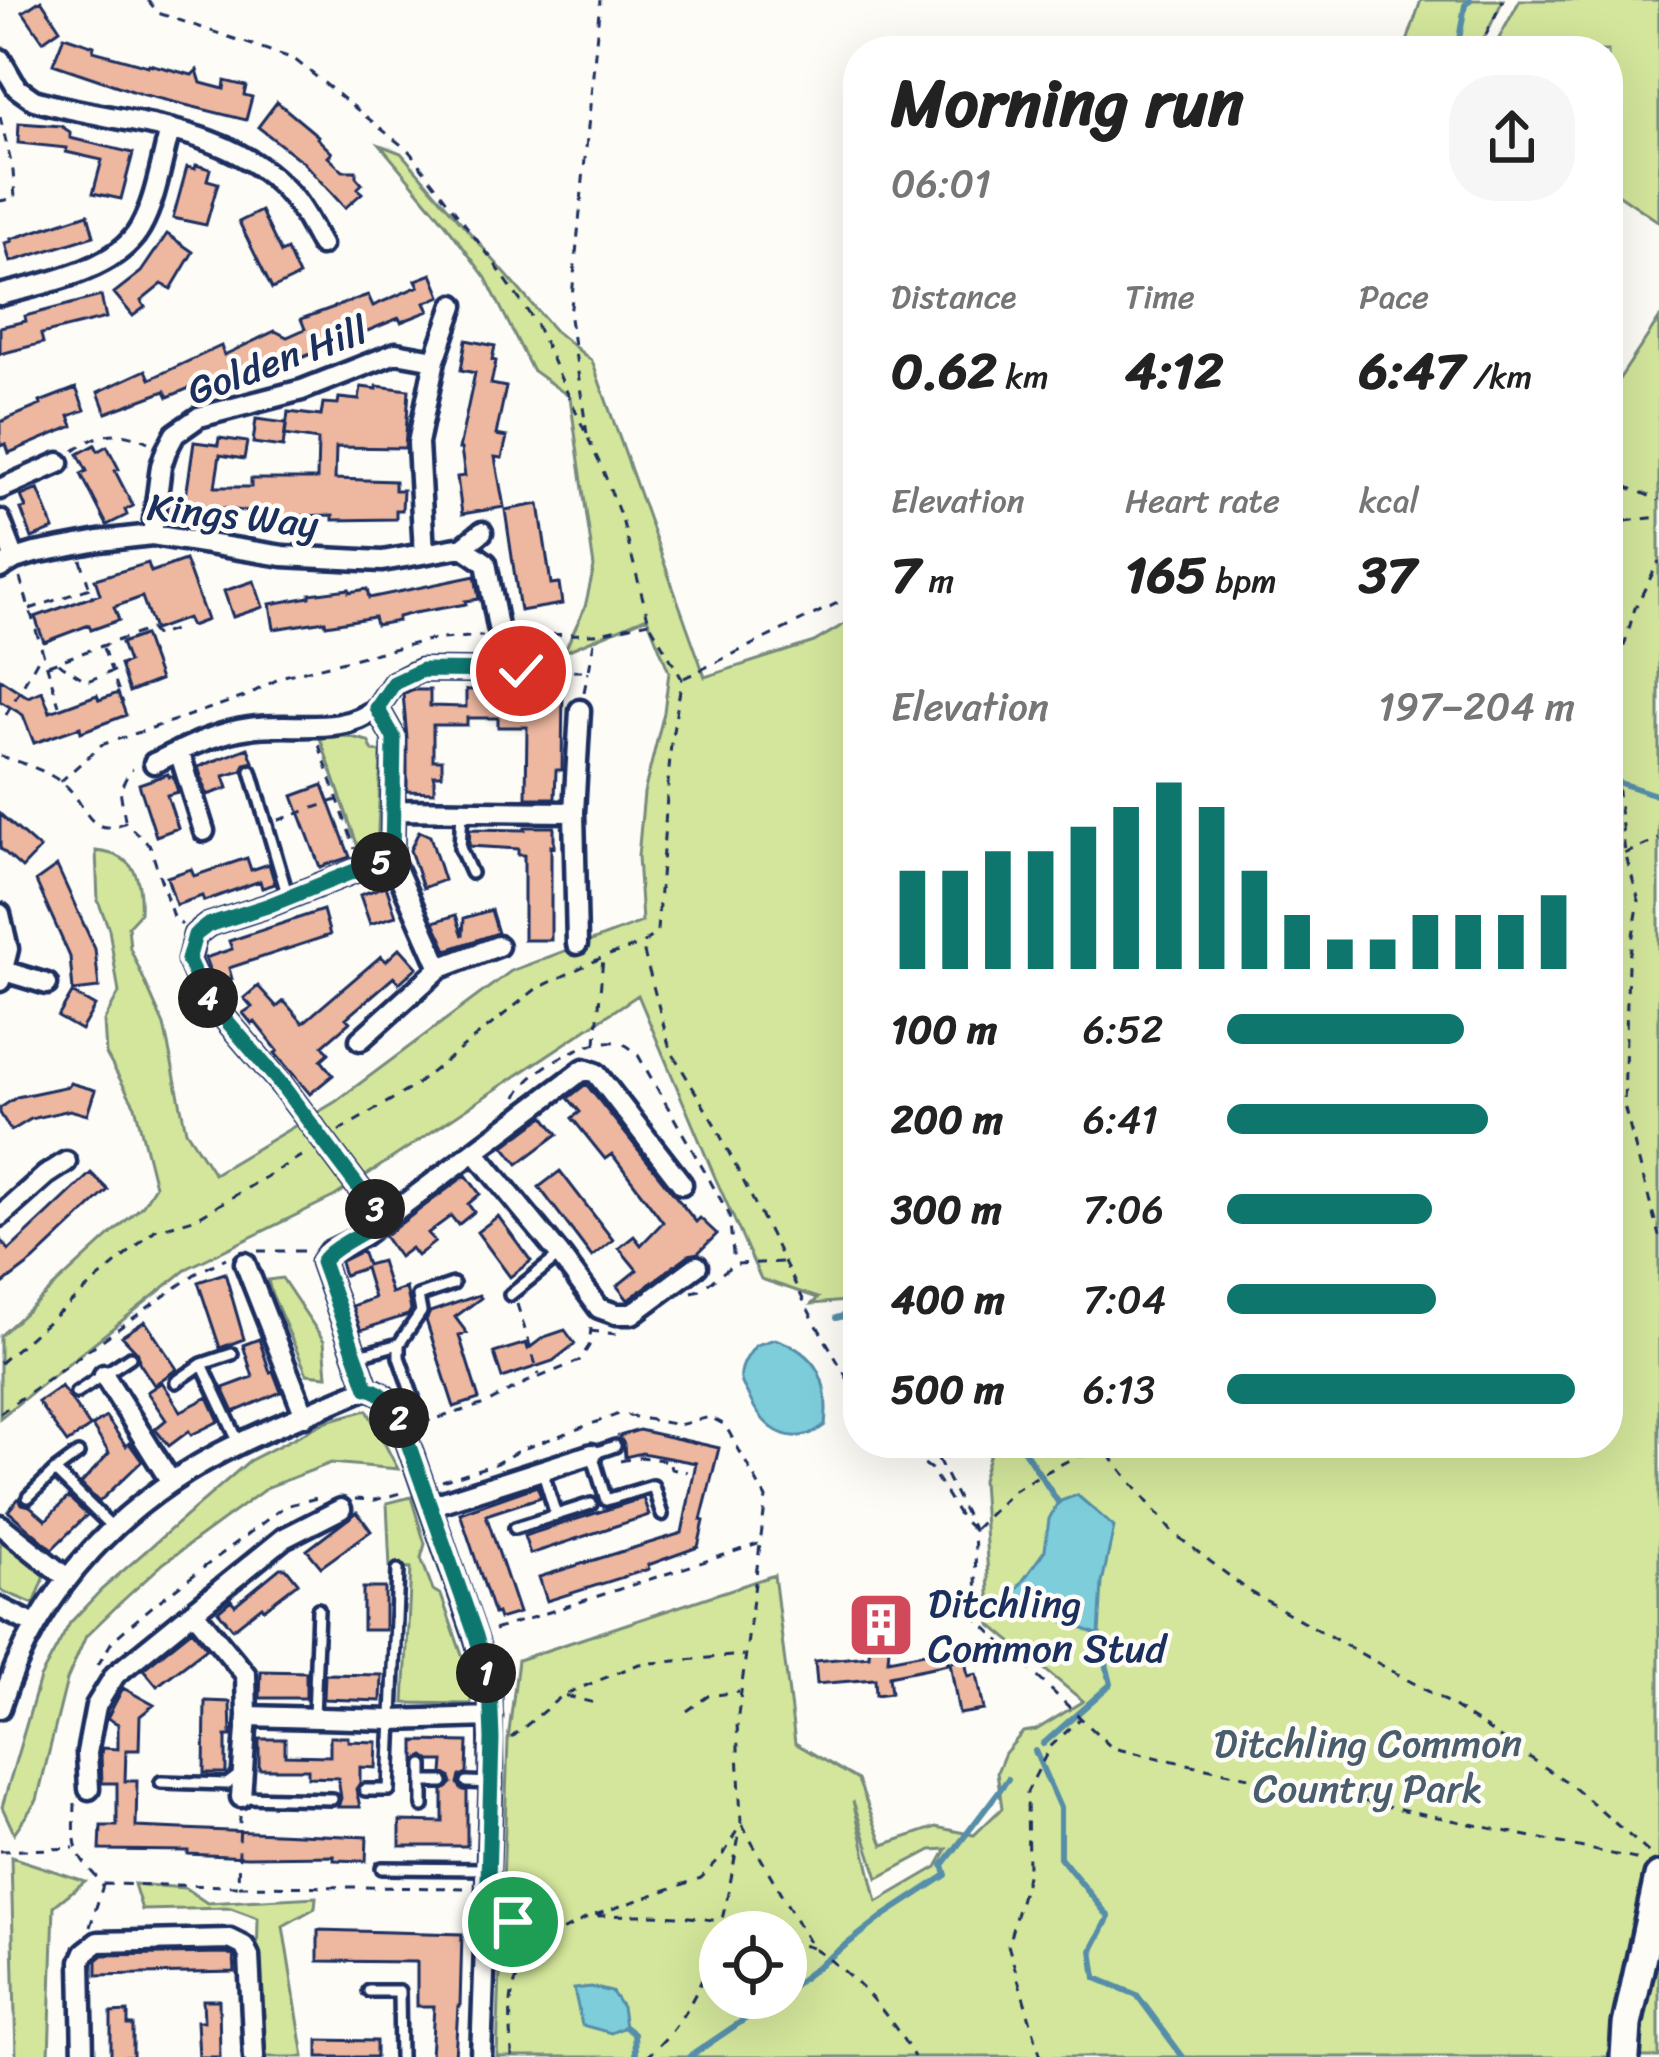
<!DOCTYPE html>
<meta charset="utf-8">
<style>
body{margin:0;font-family:Sriracha,sans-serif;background:#f6f6f6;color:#222;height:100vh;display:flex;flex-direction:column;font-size:45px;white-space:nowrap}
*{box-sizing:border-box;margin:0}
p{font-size:39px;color:#767676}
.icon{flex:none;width:66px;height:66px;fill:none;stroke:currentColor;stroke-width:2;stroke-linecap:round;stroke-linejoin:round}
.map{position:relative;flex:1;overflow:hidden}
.details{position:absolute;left:843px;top:36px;width:780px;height:1422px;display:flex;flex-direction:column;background:#fff;border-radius:48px;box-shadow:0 12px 48px #0002}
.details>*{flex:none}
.controls{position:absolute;left:699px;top:1911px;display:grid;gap:24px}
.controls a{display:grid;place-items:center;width:108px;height:108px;border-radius:50%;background:#fff;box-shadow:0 12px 48px #0002;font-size:60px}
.pin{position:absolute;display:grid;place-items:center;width:102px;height:102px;color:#fff;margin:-51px;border:6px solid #fff;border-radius:50%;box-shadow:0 3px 12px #0007}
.km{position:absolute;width:60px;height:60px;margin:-30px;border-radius:50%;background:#222;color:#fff;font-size:33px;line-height:60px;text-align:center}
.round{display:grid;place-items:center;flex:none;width:126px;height:126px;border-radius:48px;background:#f6f6f6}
.overview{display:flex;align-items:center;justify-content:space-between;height:204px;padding:0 48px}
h1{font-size:66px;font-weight:700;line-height:90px}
.metrics{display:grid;grid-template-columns:repeat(3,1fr);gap:18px;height:204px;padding:12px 48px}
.metrics div{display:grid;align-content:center}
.metrics b{font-size:51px;font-weight:700}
.metrics small{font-size:33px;font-weight:400}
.metrics p{font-size:33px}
.chart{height:336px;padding:24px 48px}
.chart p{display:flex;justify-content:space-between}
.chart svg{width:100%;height:216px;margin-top:12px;stroke:#0f766e;stroke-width:6}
ul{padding:0 48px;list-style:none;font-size:39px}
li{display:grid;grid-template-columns:192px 144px 1fr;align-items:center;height:90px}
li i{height:30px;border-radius:15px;background:#0f766e}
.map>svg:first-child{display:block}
.green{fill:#d3e69b;stroke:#778a7c;stroke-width:3;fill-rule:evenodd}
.water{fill:#7ecddb;stroke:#568ea9;stroke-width:3}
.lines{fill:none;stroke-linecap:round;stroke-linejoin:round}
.stream{stroke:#568ea9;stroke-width:6}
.building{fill:#edb7a0;stroke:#1b2f5e;stroke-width:3}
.service-casing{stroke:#1b2f5e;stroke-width:18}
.minor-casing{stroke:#1b2f5e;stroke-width:27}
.secondary-casing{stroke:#1b2f5e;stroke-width:36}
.path{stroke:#1b2f5e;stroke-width:3;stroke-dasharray:9 9;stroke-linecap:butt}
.service{stroke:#fdfcf7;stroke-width:9}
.minor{stroke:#fdfcf7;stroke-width:18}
.secondary{stroke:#fdfcf7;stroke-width:27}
.route-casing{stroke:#fff;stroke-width:24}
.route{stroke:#0f766e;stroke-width:15}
.labels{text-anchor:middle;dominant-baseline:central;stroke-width:9;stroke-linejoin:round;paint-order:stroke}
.street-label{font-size:39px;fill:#1b2f5e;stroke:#fdfcf7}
.poi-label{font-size:39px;fill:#1b2f5e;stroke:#fdfcf7;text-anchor:start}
.park-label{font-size:39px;fill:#495d6d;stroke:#fdfcf7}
</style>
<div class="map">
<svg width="1659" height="2057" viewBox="0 0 1659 2057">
<rect width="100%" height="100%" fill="#fdfcf7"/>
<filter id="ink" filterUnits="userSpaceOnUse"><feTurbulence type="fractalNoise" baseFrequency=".00833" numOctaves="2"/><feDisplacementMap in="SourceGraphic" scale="24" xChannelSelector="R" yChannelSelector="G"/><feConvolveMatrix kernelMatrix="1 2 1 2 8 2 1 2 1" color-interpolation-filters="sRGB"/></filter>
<g filter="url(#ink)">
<path class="green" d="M1421 0H1503L1478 51H1404Z
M1520 0H1659V222L1608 187V51H1492Z
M380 145 401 153 555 331 592 361 705 677 814 642 858 616V1300L812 1304 818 1298 761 1279 714 1175 638 995 335 1196 188 1268 0 1418V1336L143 1205 155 1186 135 1106 106 1054 104 1021 119 993 109 929 98 901 96 851C135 855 142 877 140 913L128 926 130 948 164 1025 186 1131 214 1174 335 1102 511 971 642 922 638 856 644 793 664 712 669 672 647 617 564 652 585 607 594 567 570 397 532 370 486 278 445 223Z
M1659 319V2057H497L508 1740 518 1660 774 1575 795 1743 858 1780 883 1845 936 1827 974 1835 1002 1808 997 1772 1005 1753 1023 1732 1036 1730 1083 1701 991 1625 982 1480 993 1443H1608V396ZM853 1801 878 1878 931 1850 947 1849 937 1867 877 1902ZM720 1932H786V1998H720Z
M347 736 368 741 373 751 381 752 377 856 367 860 360 853 320 738Z
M282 1278 324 1341 327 1376 307 1374 271 1292 268 1280Z
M367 1410 398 1469 331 1463 268 1487 164 1563 120 1603 86 1636 67 1680 37 1800 14 1833 2 1807 40 1678 70 1623 101 1590 249 1461 327 1421Z
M411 1497 425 1544 421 1558 433 1590 441 1595 472 1684 471 1704 404 1703 411 1568 390 1567 387 1503Z
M0 1533 47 1571 34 1604 0 1590Z
M11 1857 85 1881 54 1906 49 2057H16Z
M134 1884 185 1888 207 1903 316 1897 315 1908 283 1926 304 2057H267L266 2053 257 1971 258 1918 231 1908 142 1910Z"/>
<path class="water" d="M775 1339C818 1353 830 1382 825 1425 793 1450 764 1430 749 1397 747 1391 742 1386 741 1380 739 1367 749 1354 756 1345Z
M1077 1495 1114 1527 1102 1583 1099 1635 1053 1617 1020 1610 1014 1593 1045 1550 1049 1519 1058 1502Z
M591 1987 612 1992 622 2007 625 2027 611 2033 582 2025 574 1989Z"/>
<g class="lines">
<path class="stream" d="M1457 51 1465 5 1470 0
M1608 779 1659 796
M836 1318 858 1312
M1019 1443 1058 1502
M1043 1744 1111 1684 1099 1635
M1035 1751 1060 1808V1857L1109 1917 1092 1950 1096 1978 1137 1995 1183 2057
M786 1991 885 1915 946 1875 943 1865 1008 1779
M625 2027 634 2034 635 2053
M689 2057 776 1998"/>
</g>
<path class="building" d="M41 0 60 29 43 41 23 12Z
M64 36 94 46 93 51 148 66 149 64 192 75 197 70 201 83 224 89 225 81 246 86 244 95 252 97 246 120 141 94 53 64Z
M277 102 318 136 317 138 332 153 328 157 343 171H356V177L362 184 358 188 362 193 345 208 303 162 258 127Z
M19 123 61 126 70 132V138L133 153 121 199 93 193 102 160 66 152 67 148 18 143Z
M196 165 210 169 207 180 218 183 206 225 173 218 187 167 195 169Z
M261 211 281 253 287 250 299 276 272 289 239 222Z
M88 214 94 236 10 262 5 243 12 241 11 239Z
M167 234 193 252 171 289 162 284 141 301 145 307 133 316 114 293 141 272Z
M432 274 441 296 425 303 429 311 401 322 399 318 279 367 277 362 221 385 218 376 168 397 165 391 106 413 98 392 146 370 150 379 221 346 224 355 275 331 287 337 305 329 301 319 368 295 373 306 419 286 416 280Z
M101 296 106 318 41 334 43 343 0 354V327L26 321 25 316Z
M466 340 495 346 492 360 496 361 491 384 506 387 496 435 507 437 502 458 495 457 504 507 462 514 457 477 465 476 461 449H459L475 373 461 370Z
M377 386 409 390 405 448 336 447 335 479 395 481V490H403L402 510H396V519L333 520V515L250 517V512L206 506 204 520 183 517 194 442 218 445 219 438 247 442 244 459 220 455 215 487H251V479H317L318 440 285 435 288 412 321 416 323 403 338 404 339 398 359 400 361 387 377 389Z
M76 388 85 410 69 416 73 426 9 453 6 444 0 446V422L41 405 40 402Z
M256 419 286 423 283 447 253 443Z
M95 445 98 451 107 446 119 469 115 471 133 506 125 510 127 515 107 525 81 474 87 471 78 454Z
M38 489 54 529 32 538 21 509 26 508 21 496Z
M539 504 551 584 559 583 562 604 520 611 505 510Z
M185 560 207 620 191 626 187 618 154 630 142 597 114 607 119 620 91 630 89 625 44 642 35 617 100 594 95 579 148 563 151 572Z
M475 576 479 599 465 601 466 604 414 613 398 617V621L376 625 374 617 326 625 325 621 274 629 270 604 310 597V594L349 589V592L367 589 369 598Z
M254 581 263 607 233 617 224 591Z
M144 635 160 680 129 692 120 665 128 662 121 643Z
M0 679 28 697 42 691 50 712 97 695 99 700 118 693 126 715 81 732 80 727 34 743 23 715 0 701Z
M533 686 563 687 562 770H556L555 798H526L527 727H498V718H467V725H433V760H442V775H434V792L407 791V738L403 694 412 690H430V706L466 707V690L501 689V708L532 707Z
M248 748 253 762 245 764 242 771 224 776 228 788 207 795 198 767Z
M168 774 169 777 173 776 178 792 167 795 178 828 156 836 139 784Z
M323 785 350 857 320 867 293 796Z
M0 814 40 849 22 868 0 848Z
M525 827H554V847L551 846V940H524V855H518V849L469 846 470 829 525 830Z
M419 831 430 836 444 880 423 888 410 850Z
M247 858 251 870 269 864 275 884 262 888 260 881 204 901 202 896 176 905 167 877 191 869 194 876Z
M57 866 95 949 99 988 73 991 70 957 36 881Z
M386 886 396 916 370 924 360 895Z
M323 910 330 935 229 968 232 979 215 985 205 958 232 949 229 941Z
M491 910 498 933 447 950 434 922 456 915 463 936 464 918Z
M400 948 417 967 399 983 394 977 346 1018 350 1022 323 1045 329 1053 321 1060 333 1075 310 1094 275 1053 278 1051 255 1022 252 1024 243 1013 252 1007 244 998 258 986 277 1007 284 1001 303 1023 381 956 386 961Z
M72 993 95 1006 81 1030 58 1017Z
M70 1083 95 1090 87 1115 70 1110 31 1119 11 1131 0 1113V1108L17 1097 69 1086Z
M586 1084 696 1222 700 1218 717 1234 698 1253 689 1255 628 1300 617 1286 637 1270 619 1248 634 1236 641 1245 663 1222 612 1154 605 1159 572 1118 580 1112 568 1098Z
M544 1116 558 1134 518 1164 504 1146Z
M560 1171 613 1240 592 1257 539 1187Z
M91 1173 108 1190 33 1261 0 1286V1239L9 1250Z
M466 1175 480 1194 468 1204 474 1212 458 1225 451 1216 428 1233 435 1242 417 1256 411 1248 399 1257 384 1236Z
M498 1216 531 1261 510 1277 477 1232Z
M362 1251 367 1265 381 1261 391 1293 406 1288 411 1310 408 1315 361 1330 352 1306 374 1298 365 1268 344 1275 340 1262Z
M225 1273 244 1339 220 1348 198 1282Z
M479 1295 481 1298 455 1317 467 1333 459 1335 479 1399 454 1407 426 1320 430 1312Z
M145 1321 177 1369 154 1385 139 1362 138 1353 122 1336Z
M565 1330 575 1344 553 1361 502 1378 494 1353 526 1343 528 1349 544 1337Z
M259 1339 270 1372 273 1371 281 1392 234 1412 223 1388 253 1377 243 1345Z
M162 1382 181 1411 208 1397 219 1421 191 1435 189 1431 169 1446 155 1429 166 1420 147 1392Z
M61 1386 90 1427 67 1443 38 1402Z
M106 1417 126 1446 129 1443 142 1461 99 1502 81 1484 109 1453 92 1426Z
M639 1430 719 1448 701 1520 704 1521 698 1547 648 1565 649 1569 547 1601 539 1577 682 1533 696 1463 642 1453 625 1457 624 1444 619 1436Z
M537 1486 541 1497 486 1515 519 1613 499 1619 497 1613 494 1614 460 1513Z
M68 1497 87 1515 52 1549 8 1511 19 1498 22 1504 30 1506 46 1520Z
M643 1498 649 1515 530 1554 524 1536Z
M357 1512 371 1531 321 1567 307 1550Z
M280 1568H286L298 1583 264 1609 262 1606 233 1629 218 1611 231 1600 235 1605Z
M363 1588H385V1630H363Z
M872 1607 892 1608 888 1660 945 1649 948 1664 889 1676 891 1693 876 1695 875 1679 817 1684 815 1661 869 1656Z
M192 1630 207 1648 157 1686 143 1669Z
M965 1660 968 1676 977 1674 984 1710 959 1714 950 1662Z
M261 1671 306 1672V1698H260Z
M325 1674 382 1675 381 1701 324 1699Z
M123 1688 154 1705 140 1716 139 1750H126L125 1781H137L136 1827 367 1837 366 1861 334 1860V1856L247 1857 188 1854V1851L100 1850 101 1826H117V1783H102L101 1754 102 1748 118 1749V1724L107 1718Z
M205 1701 230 1702 231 1736H226V1773H204Z
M330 1737H348V1741L377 1742 376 1768 360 1767V1783L356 1789 360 1807H338L341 1798 338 1778 308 1777V1769H259V1739H285V1755L330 1756Z
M415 1741 468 1742 467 1773 460 1776 458 1783 461 1789 467 1791V1846H400V1821L443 1822V1791L452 1783 450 1777 443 1773 444 1761H431L424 1756 415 1761Z
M318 1930 462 1934 460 2006H458L455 2057H431L434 2006H417V1962L318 1961Z
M227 1953 234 1957 235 1972 97 1975V1960L103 1955Z
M203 2000H219L220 2057H199L197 2021H204Z
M128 2012V2025H133V2057H111V2013Z
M318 2040 376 2041V2057H318Z"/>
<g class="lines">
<g class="service-casing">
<path id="service" d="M251 771 288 897
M462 811 460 848 471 873
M510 1295 560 1255
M399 1344 421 1312 418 1296 453 1284
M356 1356 399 1344V1357L413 1397 393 1405
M202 1364 232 1354
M176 1382 202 1364 239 1443
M76 1393 130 1357
M615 1446 592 1454 606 1500 653 1486 662 1515
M542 1470 556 1515
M55 1471 78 1454
M28 1497 55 1471 112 1527
M515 1528 591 1504
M314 1717 318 1609
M161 1782 227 1784 242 1773
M423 1782H443
M467 1782 491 1783
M365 1790H389L398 1570
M241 1797 332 1799
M423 1806V1765
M382 1868 487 1869
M369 1991H399L400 2057"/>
</g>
<g class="minor-casing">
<path id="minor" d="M0 59 17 88 34 100C121 126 229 121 292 197 304 211 312 229 321 245
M0 295C43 284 117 270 140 228 156 200 161 162 170 130
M0 489 59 463
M0 520 15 559
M152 535 161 466 166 451 175 434 199 417 302 390 396 353 435 360
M463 547 486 563 498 627
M424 553 418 443 435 360 454 305
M0 568 15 559 35 553 99 541 152 535 283 556 382 561 463 547 482 532
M377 708 394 683 421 670 521 671
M179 751 204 831
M154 763C184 749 217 732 250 728 292 721 341 737 377 708L394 738 392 859 362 868 267 906 208 925 195 935 189 960 204 994 281 1084 383 1220
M393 810 574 812
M392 859 440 968
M0 914 8 949 0 981
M577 944 574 812 580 710
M4 971 47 984
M360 1040 440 968 498 946
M475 1152 560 1255 599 1308 616 1314H632L697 1266
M0 1216 46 1175 66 1162
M245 1263 305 1416
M104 1375 171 1482
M367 1388 322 1262 329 1252 362 1236 584 1069 596 1073 682 1184
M430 1506 592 1454
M0 1525 67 1578
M0 1608 35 1625
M194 1612 246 1675 247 1716
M0 1708C38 1587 126 1497 240 1443 281 1423 325 1407 367 1388 389 1393 395 1409 403 1429L475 1636 490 1685 491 1783 481 2057
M89 1789 87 1753 96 1706 115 1675 284 1538 341 1509
M241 1797 247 1716 392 1720 491 1717
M83 2057 81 1961 85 1952 98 1942 230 1939 244 1946 249 1956 254 2057"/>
</g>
<g class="secondary-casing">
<path id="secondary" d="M1625 2057 1627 2025 1659 1877"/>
</g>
<path class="path" d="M148 0 158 13 294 59 409 151 490 257 535 322 604 473 623 523 649 622 682 679 671 743 657 931 642 945 670 1049 715 1125 811 1315 858 1397
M1478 51 1503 0
M0 117 13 171 15 198 0 201
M587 434 570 318 600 0
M74 451C99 432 119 429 148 442
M1608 479 1659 500
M1608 523 1659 517
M81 560 93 599
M20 578 59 705
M30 609 90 588
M516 635 595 634 649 622
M103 648 123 703
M58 663 87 681 119 669
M48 665 150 629 156 636 179 628
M537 671H589L595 636
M684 678 858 593
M584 692 588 672
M6 715 41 654
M319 745 355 849
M1608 753 1616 775 1625 853 1639 901 1628 964 1624 1106 1659 1236
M1610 753 1612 688 1635 608 1659 561
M0 756C21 762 48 771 65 785 86 802 88 841 125 822L150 846 173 917 182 925
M60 782 101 745 244 697 284 676 429 640 483 636
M125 820 120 790 130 770 133 769
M279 820 337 800
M1608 861 1659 839
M596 1043 603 957
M517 1097C526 1071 594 1032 623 1044 629 1046 633 1051 638 1055L729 1214 734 1264
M339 1131 413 1087 536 989 603 957 640 945
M258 1251H309
M692 1292 700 1290 734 1264 782 1262
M517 1304 539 1375
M590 1331 616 1334
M0 1363 155 1230 197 1218 306 1153
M0 1413 195 1274 226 1258
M422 1423 485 1404 525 1383 579 1361 589 1346 591 1328
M895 1443 931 1469 961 1518 972 1529
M930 1443 974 1531 978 1620 1112 1748 1645 1861
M1109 1455 1173 1533 1249 1591 1442 1699 1570 1784 1654 1857
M620 1461 641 1457 669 1461 671 1469 687 1472
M442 1481 495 1464 520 1450 619 1414 679 1425 710 1417 725 1425 766 1498 737 1723 741 1823 724 1854 701 1878 589 1917 541 1942 507 1921
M355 1499 375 1500 404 1492
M975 1529 1014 1490 1029 1481 1077 1456 1109 1455 1124 1443
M494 1630 758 1544
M98 1665 113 1640 154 1605 285 1506 321 1497
M566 1696 599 1704
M687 1711 708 1696 739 1692
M511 1738 563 1695 639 1664 744 1655
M75 1803C74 1847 71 1851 103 1884L238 1886 240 1816
M742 1825 812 1948C854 1973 890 2015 914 2057
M0 1851 74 1848
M239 1886 470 1888
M597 1916C657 1914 702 1913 760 1932
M90 1927 103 1885
M786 1940 812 1948
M512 2057C511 2001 503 1989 540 1943
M646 2057C712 2002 725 1910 740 1831
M1041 2057 1008 1945 1028 1872 1027 1792 1050 1747 1080 1719"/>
<use href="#service" class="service"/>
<use href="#minor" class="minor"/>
<use href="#secondary" class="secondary"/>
</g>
</g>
<g class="lines" filter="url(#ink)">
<g class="route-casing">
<path id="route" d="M513 1922 487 1915 492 1739 490 1685 476 1636 403 1429C395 1410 389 1393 367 1388L322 1262C331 1247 367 1232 383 1220L281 1084 204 994 188 960 195 935 208 925 267 906 362 868 392 859 394 738 377 708 394 683 422 670 521 671"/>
</g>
<use href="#route" class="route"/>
</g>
<defs>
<g id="building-square" transform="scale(3.45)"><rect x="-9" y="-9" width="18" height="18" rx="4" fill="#d1495b" stroke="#fdfcf7"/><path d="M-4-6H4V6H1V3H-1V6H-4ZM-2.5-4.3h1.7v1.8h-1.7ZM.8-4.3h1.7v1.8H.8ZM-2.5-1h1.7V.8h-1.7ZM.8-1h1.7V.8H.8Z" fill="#fff"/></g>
</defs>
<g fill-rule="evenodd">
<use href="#building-square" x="881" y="1625"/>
</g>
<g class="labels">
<g class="street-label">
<text transform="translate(277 360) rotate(-20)">Golden Hill</text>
<text transform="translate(233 515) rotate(6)">Kings Way</text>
</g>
<g class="poi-label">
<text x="928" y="1603">Ditchling<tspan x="928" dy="45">Common Stud</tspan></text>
</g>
<g class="park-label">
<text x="1368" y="1743">Ditchling Common<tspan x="1368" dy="45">Country Park</tspan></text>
</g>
</g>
</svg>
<div class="controls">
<a><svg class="icon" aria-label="locate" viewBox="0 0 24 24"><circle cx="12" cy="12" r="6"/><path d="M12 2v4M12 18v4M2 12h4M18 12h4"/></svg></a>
</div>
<div class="pin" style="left:513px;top:1922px;background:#1e9e55"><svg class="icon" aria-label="arrive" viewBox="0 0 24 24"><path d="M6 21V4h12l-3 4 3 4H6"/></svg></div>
<div class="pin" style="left:521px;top:671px;background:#d93025"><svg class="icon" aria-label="check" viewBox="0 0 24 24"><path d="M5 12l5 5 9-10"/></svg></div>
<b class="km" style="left:486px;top:1673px">1</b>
<b class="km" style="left:399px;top:1418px">2</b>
<b class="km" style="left:375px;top:1209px">3</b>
<b class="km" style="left:208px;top:998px">4</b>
<b class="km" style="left:381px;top:862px">5</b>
<section class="details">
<div class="overview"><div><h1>Morning run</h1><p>06:01</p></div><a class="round"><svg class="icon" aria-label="share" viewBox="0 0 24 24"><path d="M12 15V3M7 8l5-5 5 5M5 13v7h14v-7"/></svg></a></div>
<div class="metrics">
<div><p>Distance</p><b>0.62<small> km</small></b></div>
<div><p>Time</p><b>4:12</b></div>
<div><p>Pace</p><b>6:47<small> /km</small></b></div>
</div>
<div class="metrics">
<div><p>Elevation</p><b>7<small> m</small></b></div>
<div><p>Heart rate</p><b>165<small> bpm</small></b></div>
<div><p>kcal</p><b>37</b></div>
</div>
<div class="chart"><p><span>Elevation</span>197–204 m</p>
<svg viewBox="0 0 160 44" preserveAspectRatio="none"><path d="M5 44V24M15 44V24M25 44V20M35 44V20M45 44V15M55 44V11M65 44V6M75 44V11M85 44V24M95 44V33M105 44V38M115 44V38M125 44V33M135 44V33M145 44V33M155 44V29"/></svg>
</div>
<ul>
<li><b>100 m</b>6:52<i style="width:68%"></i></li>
<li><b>200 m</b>6:41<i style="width:75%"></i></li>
<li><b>300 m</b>7:06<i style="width:59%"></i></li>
<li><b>400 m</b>7:04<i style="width:60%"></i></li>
<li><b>500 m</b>6:13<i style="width:100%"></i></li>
</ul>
</section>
</div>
